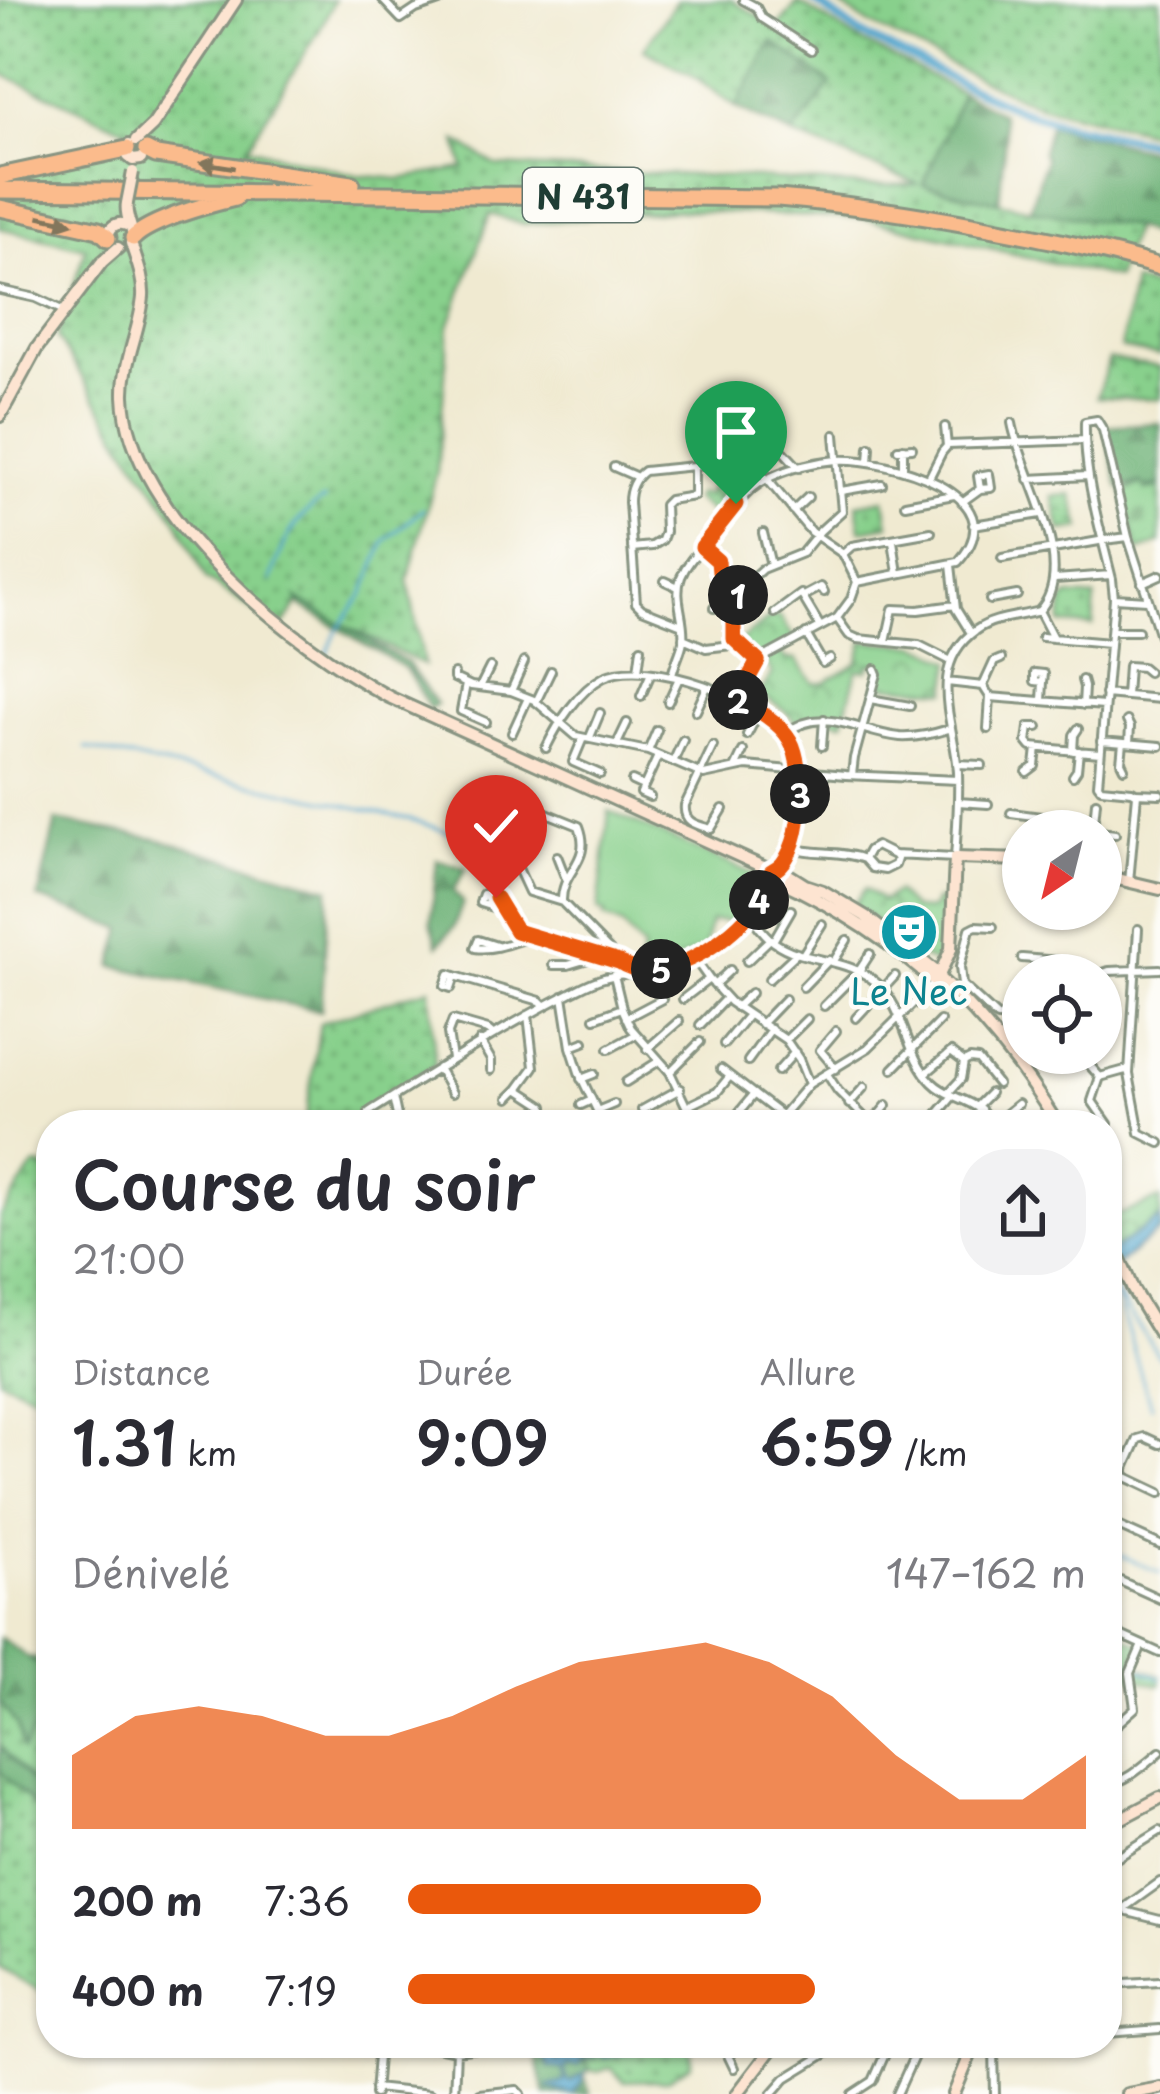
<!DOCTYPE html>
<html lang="fr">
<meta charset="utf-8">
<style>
body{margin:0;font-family:"Playpen Sans",sans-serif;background:#f2f2f3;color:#2b2b33;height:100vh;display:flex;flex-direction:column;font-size:45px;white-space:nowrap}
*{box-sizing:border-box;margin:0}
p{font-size:39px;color:#7c7c81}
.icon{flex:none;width:66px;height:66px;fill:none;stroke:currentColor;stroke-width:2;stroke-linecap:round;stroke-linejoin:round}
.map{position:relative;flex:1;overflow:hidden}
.panel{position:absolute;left:36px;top:1110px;width:1086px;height:948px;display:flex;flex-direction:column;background:#fff;border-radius:48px;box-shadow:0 3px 9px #0004}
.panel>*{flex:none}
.needle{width:78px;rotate:215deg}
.tools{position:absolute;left:1002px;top:810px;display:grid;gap:24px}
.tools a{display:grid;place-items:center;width:120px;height:120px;border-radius:50%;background:#fff;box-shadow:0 3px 9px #0004;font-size:60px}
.pin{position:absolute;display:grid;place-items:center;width:102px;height:102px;color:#fff;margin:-123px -51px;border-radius:50% 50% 50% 0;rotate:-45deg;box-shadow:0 0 12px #0007}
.pin .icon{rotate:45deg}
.km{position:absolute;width:60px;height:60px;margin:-30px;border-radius:50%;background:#222;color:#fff;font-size:33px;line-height:60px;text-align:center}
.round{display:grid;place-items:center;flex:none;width:126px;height:126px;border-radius:48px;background:#f2f2f3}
.overview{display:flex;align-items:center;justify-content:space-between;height:204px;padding:0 36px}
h1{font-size:66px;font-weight:600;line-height:90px}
.metrics{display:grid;grid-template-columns:repeat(3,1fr);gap:18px;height:204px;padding:12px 36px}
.metrics div{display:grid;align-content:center}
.metrics b{font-size:60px;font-weight:600}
.metrics small{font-size:33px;font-weight:400}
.metrics p{font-size:33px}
.chart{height:336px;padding:24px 36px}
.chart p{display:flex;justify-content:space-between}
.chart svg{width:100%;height:216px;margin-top:12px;fill:#ea580c;opacity:.7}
ul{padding:0 36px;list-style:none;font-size:39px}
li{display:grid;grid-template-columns:192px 144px 1fr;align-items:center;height:90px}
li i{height:30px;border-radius:15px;background:#ea580c}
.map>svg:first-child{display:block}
.grass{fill:url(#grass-dots);stroke:#548660;stroke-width:3}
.forest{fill:url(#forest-firs);stroke:#467856;stroke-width:3}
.cemetery{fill:url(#cemetery-stones);stroke:#548660;stroke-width:3}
.park{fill:url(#park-crowns);stroke:#548660;stroke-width:3}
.pitch{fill:#88d08c;stroke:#548660;stroke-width:3}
.water{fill:#54a7cf;stroke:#3a7282;stroke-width:3}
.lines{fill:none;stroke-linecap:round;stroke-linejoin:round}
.stream{stroke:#54a7cf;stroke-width:3}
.river{stroke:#54a7cf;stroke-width:8}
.street-casing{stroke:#889482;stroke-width:12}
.secondary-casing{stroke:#889482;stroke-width:16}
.highway-casing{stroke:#889482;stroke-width:21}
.street{stroke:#fff;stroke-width:6}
.secondary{stroke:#fde4d1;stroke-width:10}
.highway{stroke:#fbbb8c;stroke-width:15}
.secondary-bridge-casing{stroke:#889482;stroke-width:16;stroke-linecap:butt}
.secondary-bridge{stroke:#fde4d1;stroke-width:10}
.oneway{fill:#82765c}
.route-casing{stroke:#fff;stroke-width:24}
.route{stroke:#ea580c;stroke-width:15}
.labels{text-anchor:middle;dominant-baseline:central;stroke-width:9;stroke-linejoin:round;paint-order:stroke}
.shield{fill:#fdfcf7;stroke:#62766e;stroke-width:3}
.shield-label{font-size:33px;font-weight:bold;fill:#1f3d34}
.culture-label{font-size:36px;fill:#0d838f;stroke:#fdfcf7}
</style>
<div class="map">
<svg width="1160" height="2094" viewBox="0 0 1160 2094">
<defs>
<pattern id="grass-dots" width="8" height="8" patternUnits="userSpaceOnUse" patternTransform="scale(3)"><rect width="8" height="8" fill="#88d08c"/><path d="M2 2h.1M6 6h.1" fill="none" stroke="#6faa73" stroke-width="1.8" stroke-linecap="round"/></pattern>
<pattern id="forest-firs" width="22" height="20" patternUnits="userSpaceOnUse" patternTransform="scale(3)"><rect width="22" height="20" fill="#6eb278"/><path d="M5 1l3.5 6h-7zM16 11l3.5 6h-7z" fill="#5a9263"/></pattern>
<pattern id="cemetery-stones" width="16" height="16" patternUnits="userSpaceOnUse" patternTransform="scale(3)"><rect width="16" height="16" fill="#88d08c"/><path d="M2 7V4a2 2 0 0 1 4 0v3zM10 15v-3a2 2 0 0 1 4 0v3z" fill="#6faa73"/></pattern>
<pattern id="park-crowns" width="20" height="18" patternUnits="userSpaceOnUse" patternTransform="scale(3)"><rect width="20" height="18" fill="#88d08c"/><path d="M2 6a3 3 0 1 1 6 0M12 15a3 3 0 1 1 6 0" fill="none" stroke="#6faa73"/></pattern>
</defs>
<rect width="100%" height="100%" fill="#fdfcf7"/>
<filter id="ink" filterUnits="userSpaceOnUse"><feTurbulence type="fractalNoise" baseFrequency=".00833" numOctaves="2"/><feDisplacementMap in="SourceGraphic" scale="24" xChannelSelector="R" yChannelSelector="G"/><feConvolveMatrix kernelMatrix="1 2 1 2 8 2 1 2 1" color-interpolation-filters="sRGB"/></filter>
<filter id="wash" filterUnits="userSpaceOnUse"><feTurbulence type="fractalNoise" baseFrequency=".004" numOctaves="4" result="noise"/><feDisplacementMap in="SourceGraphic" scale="48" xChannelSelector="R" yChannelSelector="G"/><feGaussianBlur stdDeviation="2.7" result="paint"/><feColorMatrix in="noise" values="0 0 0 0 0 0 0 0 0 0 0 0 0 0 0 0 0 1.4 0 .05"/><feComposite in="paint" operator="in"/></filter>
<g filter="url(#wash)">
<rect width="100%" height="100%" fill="#f0ead1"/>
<path class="grass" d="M0 0H334L320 29 247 147 356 175 400 179 464 168 457 141 497 166 757 178 864 186 919 184 792 135 830 84 772 42 736 107 691 74 644 49 677 0H731L778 27 798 2 858 40 962 93 924 185 1030 209 1133 227 1116 278 867 219 679 210 523 224 490 214 449 326 437 471 408 580 424 665 299 602 281 629 206 579 178 521 133 458 57 337 86 248 0 228V168L107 147 119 141 127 130 0 73Z
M832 0H1160V134L1038 105 968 74 862 20Z
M1133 282 1160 290V356L1121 348Z
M1109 359 1160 367V399L1097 397Z
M718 478 728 486 717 501 726 509 719 519 694 499 698 493 705 496Z
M1072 495 1081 528 1061 531 1053 496Z
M885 499 889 525 861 530 857 504Z
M1069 596 1095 598 1093 626 1061 624 1063 602Z
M430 988 435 1065 366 1112 368 1125H305L320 1023Z
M35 1165 51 1170V1402L0 1379V1216Z
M1123 1636 1142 1645 1133 1666 1160 1675V1685L1119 1676 1107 1678V1655L1114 1657Z
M0 1650 51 1663V1997L0 1968Z
M580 2043H683L691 2053V2064L667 2080 624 2081 610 2068 598 2072 590 2070Z"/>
<path class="forest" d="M772 41 831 84 792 135 736 107Z
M962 93 1001 113 1005 135 999 202 923 185Z
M1049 125 1160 153V239L1133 227 1030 209 1045 159 1042 152Z
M1160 423V485L1144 488 1141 483 1119 488 1105 426Z
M297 598 407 663 436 704 430 709 405 668 301 606Z
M56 821 157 839 329 888 321 1011 113 966 123 929 38 898Z
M437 860 466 868 453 891 463 902 454 927 438 945 431 922Z
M0 1638 51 1674V1699L23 1749 17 1726 0 1702Z
M0 1746 51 1804V1809L35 1807 0 1771Z
M449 2043H599L600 2050 583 2056 590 2070 584 2075 590 2094H545L536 2056 489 2049 492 2044Z"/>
<path class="cemetery" d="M1140 485H1144L1145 490 1160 488V543L1138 552 1123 492Z"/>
<path class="park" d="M771 617H780L795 639 779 650 785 659 796 660 813 683 824 682 858 663 864 641 919 645 952 661 947 691 878 685 881 665 869 663 868 670H857L843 722 818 717 798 724 785 711 760 694 772 673 763 658 757 661 736 644Z
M865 889 883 901 896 892 913 909 930 910 936 900 947 901V944L940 966 923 958 853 905Z
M1160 1199V1217L1107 1254V1211L1118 1215Z"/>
<path class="pitch" d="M609 811 753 874 750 888 757 893 756 896 733 925 726 921H710L705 947C686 956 661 970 639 965L643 950 622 926 604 918 605 913 598 911Z"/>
<path class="water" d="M1160 1218V1230L1107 1273V1254Z
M558 2043 559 2049 556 2058 558 2061 567 2053 565 2043H568V2053H579L582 2057 602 2054 601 2043H647L648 2048 604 2058 601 2055 583 2059 579 2066 568 2065 564 2070 566 2079 570 2082 585 2073 582 2082 573 2094C564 2094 559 2088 549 2089L548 2086 561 2083 565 2080 562 2069 549 2067 546 2061 544 2043Z"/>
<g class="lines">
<path class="stream" d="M271 581C280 550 294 515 324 500
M327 654 336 632 364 593 385 541 423 509
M86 748 409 819 458 835
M1107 1280 1160 1358
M1115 1290 1151 1407
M1107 1549 1160 1573
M1107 1658 1160 1677"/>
<path class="river" d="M812 0 859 33 961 84 1025 112 1073 126 1160 144
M1160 162V163"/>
</g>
</g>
<g filter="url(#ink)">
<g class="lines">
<g class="street-casing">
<path id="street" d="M383 0 401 19 416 9 442 0
M743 0 756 7
M756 7 762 18 811 50
M0 290 36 298 64 311
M1012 423C1021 474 1081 566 1039 611
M945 427 947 446
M903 448V469
M898 449 912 448
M784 452 799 468
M869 462 870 447
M614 467 637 477
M929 478 942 452 948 445 1084 440
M1029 479 1088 476
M841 491 882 484
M962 502 980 489 978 476 989 474 991 488 980 489
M905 504 954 495
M793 511 808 497
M973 525 1041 514
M763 533 771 565
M1102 538C1092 499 1084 462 1085 422L1097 420 1103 430 1128 537 1160 636
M1105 540 1128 537
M893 541 898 573
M1103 543 1112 579 1114 598 1098 784 1101 788 1132 791 1137 794 1129 882
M702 547 716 557 720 572 741 589
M632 548 652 546 662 540 665 532 664 505 669 500 694 496V466
M843 554 852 546 931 532
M1002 558 1099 541
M951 565 956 609 971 633
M1055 579 1111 575
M665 581 678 587
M1142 583 1160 575
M804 596 821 587 824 592
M1115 598 1147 600
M990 600 1017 595
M714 608 734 606
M1039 611 1053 638
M775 613 801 594 820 626
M837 618 849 635 858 639 919 645 951 661
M682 625 642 609 636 603 629 502C629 490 634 478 644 471L734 462 755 469 767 479 811 532 843 554 857 582 851 599 837 618 757 661 737 699
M1112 631H1138
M806 634 823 663 830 659
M1042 637 1109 643
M683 638 706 648 740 644 757 661
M886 641 893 609 918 610 955 605
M736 644 734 606 743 586 762 569 802 553 820 531 842 511 835 435
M638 671 641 648
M454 674V678L471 686 511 691 534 700 576 736 648 751 704 775 746 766 846 775 958 780
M672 676C674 664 681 653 683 641 686 620 673 598 681 577 688 559 703 548 715 533 731 514 742 493 765 480 785 469 813 462 836 460 883 457 1021 493 958 562L857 582
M1082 680 1084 687 1083 705
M947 682 983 686 990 697 1104 706
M466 684 461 711 486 722
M983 686 994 662 1001 659
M480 687 490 667
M511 691 524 662
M1105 694 1160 699
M641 696 651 673
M1126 696 1128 666 1142 667 1148 672
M870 699 910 706
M1042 701 1043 682 1035 681V673L1044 674 1043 682
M536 702 551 671
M668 702 679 678
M696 711 707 687
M725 720 735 698
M1127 721 1130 727 1129 743
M1038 727H1029L1027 742 1031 747 1100 753
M988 729 990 697
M512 733 528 698
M786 733C824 704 858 733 900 737 917 738 933 734 949 729
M747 735 759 712
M590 737 600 713
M583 738 573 762 600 774
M1101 741 1160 746
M1123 743 1121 762 1124 768
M617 744 627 723
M713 746 685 805C683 823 697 825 711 829L723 809
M822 746 824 719
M546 748C558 723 579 690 604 677 647 656 765 699 789 739 809 772 802 842 778 871
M648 751 657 730
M1073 751 1074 735 1078 729
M673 762 683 740
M957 764 982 765
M735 768 743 751
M1027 772 1035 766 1037 748
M852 775 854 758 877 674 875 669
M1073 776 1077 770 1079 751
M632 781 643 786
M1136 793 1160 794
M650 797 641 793 658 756
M958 802 988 804
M1011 813 1094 824
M1074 829 1090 831
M1093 831 1096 802
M1101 832 1115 834
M792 848C816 855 840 850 864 859
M894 855 897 859 895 865 885 870 872 868 864 859 869 850 876 846 894 855 955 858C957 829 959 800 958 772 955 725 925 666 976 630 995 617 1018 617 1039 611
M557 856 566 879
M488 859 507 853
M562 902 529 892 516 864 508 858 500 824 510 807 522 803 579 826C593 863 561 869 562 902L610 951 613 961
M502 910 480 903 483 894 496 898 516 931 619 962 630 973
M749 914C757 924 764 935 774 942 805 964 847 956 878 984 906 1010 905 1055 932 1082 950 1101 981 1098 990 1125
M993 927 976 926 970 929 960 967 962 985 997 1017 1017 1018 1023 1015
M1138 929 1129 1074 1140 1133 1160 1143
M773 941 791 910
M497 946 478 940 475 948C492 951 513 942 530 937
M803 954 822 924
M694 958 709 979 730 1002 786 1040 799 1059 809 1084
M1022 958 1059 961V964L1073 965 1075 975
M747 961 770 939
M834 961 847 940
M553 965H568L598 956
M614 975 622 1008 631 1028 670 1072 695 1125
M1098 975 1109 971 1160 969
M455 976 451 988 445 986 449 974 455 976 540 1001 545 1006
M769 979 797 953
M714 985 730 970
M803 987 829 960
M563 996 571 1047 580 1075 604 1125
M683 999 709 979
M824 1006 859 971 870 954
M736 1007 751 993
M528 1015 534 1067 518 1089 544 1106 545 1125
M595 1018 622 1008
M626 1018 662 999
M856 1018 895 976
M1101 1021H1102
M761 1024 785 999
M700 1025 726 998
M786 1040 807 1019
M480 1041 491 1060V1070
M724 1044 747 1016
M571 1047 584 1042
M609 1049 635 1035
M647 1049 679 1021
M1079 1053 1100 1077 1129 1069
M452 1059 448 1033 453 1020 488 1030 493 1034
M748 1061 771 1029
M438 1068 452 1093
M721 1069 794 1125
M836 1069 820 1050 836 1031
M893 1069 940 1021
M778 1071 795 1052
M670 1072 700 1042
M827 1074 838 1091 872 1125
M925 1074 951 1052 964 1062 970 1059 978 1060 997 1084
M1100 1077 1092 1101 1108 1124
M581 1079 594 1074
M626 1082 659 1061
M948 1093 961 1079 964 1062
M393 1097 399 1125
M509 1098 518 1089
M849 1104 864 1087
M581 1105 592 1100
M688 1106 717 1092 730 1076
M977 1106 990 1093
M642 1110 680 1089
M597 1111 614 1104
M369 1112C435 1071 500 1028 570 993 580 988 592 981 604 978 621 972 640 974 658 969 713 956 742 925 773 880
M935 1117 952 1097
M871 1124 887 1105
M459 1125 493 1117 509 1125
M716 1125 737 1115 754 1094
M774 1125 809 1084 868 1048 935 982
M909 1125 910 1124
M968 1125 981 1109
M992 1125 1018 1104
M1122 1475 1160 1493
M1107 1508 1138 1439 1145 1437 1160 1444
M1107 1521 1160 1545
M1107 1575 1160 1599
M1107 1629 1160 1653
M1107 1733 1135 1708 1130 1673 1142 1645
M1107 1784C1127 1782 1144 1765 1160 1752
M1107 1864 1160 1831
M1124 1908 1128 1912 1160 1920
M1107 1942 1121 1910 1160 1882
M1107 1984 1160 1981
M1107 2033 1160 2029
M417 2043 456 2051 478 2048
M722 2043 734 2068
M876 2043 887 2048
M375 2088 430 2094
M375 2094 379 2043
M454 2094 456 2051
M479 2094 517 2090 521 2094
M772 2094 786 2078 843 2043
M853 2094 873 2081 890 2043
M897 2094 920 2043
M995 2094 994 2049 998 2043"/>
</g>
<g class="secondary-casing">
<path id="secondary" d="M136 141 153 125 236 0
M129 145 128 156 133 160 141 159
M127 203C124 218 135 228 132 241
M109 240C107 227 117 220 129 226
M131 243C136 260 144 278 143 297 140 331 123 361 124 396 128 515 293 645 389 697L772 871
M0 416 37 348 102 262 118 248
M780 874 786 873 805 885 823 891 865 916 934 970 939 978C986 1020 1025 1071 1058 1125
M1101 875 1160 889
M778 880C837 907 892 943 940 987
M937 980 951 949 955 858 1023 860
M1107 1229 1133 1290 1160 1334
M1107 1826 1160 1798
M737 2094 776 2043
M954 2094 975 2043
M1127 2094 1160 2088"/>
</g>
<g class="highway-casing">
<path id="highway" d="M146 150 156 155 352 184
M0 176 127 149
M0 190 778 198C849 204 919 215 989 228 1047 239 1104 250 1160 267
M0 208 99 230 108 238
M133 238C150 220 210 204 235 198"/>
</g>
<use href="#street" class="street"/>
<use href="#secondary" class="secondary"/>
<use href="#highway" class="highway"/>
<g class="secondary-bridge-casing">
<path id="secondary-bridge" d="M127 203 133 172"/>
</g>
<use href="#secondary-bridge" class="secondary-bridge"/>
</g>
<defs><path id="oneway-solid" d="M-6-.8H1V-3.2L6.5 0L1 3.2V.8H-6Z" transform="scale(3)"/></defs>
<g class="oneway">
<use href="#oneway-solid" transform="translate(217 165) rotate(-171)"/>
<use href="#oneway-solid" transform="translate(56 220) rotate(12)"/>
</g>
</g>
<g class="lines" filter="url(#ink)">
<g class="route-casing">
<path id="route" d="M496 898 516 931 619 962C658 990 725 943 751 912 759 902 766 890 773 880L771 872C805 859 806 768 790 740 779 721 756 709 737 699L758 661 734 639V606L741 589 719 572 718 561 702 547 736 504"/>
</g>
<use href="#route" class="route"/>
</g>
<defs>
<g id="theatre-disc" transform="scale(3)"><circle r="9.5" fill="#0f9aa8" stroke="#fdfcf7"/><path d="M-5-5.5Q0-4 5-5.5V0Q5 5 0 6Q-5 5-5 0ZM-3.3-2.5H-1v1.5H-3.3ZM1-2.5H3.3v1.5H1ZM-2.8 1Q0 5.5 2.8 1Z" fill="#fff"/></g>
</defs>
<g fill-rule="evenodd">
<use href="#theatre-disc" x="909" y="932"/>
</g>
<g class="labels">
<rect class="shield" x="523" y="168" width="120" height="54" rx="9"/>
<g class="shield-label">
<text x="583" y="195">N 431</text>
</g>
<g class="culture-label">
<text x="909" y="990">Le Nec</text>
</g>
</g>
</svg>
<div class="tools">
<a><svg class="needle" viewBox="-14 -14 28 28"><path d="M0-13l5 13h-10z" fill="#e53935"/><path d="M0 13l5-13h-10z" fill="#7c7c81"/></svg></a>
<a><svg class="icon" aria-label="locate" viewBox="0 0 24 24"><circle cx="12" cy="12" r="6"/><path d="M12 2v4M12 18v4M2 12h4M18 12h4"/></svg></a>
</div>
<div class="pin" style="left:736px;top:504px;background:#1e9e55"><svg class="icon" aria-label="arrive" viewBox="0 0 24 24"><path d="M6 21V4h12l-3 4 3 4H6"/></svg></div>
<div class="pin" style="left:496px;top:898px;background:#d93025"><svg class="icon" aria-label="check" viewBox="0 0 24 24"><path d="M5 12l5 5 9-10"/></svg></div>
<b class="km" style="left:738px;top:595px">1</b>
<b class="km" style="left:738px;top:700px">2</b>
<b class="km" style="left:800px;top:794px">3</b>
<b class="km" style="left:759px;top:900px">4</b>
<b class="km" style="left:661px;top:969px">5</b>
<section class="panel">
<div class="overview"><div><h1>Course du soir</h1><p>21:00</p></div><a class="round"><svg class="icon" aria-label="share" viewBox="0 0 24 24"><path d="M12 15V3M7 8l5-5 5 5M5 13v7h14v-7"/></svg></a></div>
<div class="metrics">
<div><p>Distance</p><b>1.31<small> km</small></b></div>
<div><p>Durée</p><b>9:09</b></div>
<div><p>Allure</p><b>6:59<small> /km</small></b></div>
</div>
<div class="chart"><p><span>Dénivelé</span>147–162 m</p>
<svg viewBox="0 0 160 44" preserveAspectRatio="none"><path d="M0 44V29L10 21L20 19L30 21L40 25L50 25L60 21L70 15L80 10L90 8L100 6L110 10L120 17L130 29L140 38L150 38L160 29V44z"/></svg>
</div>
<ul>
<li><b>200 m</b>7:36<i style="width:52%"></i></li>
<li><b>400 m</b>7:19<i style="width:60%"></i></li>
</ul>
</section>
</div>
